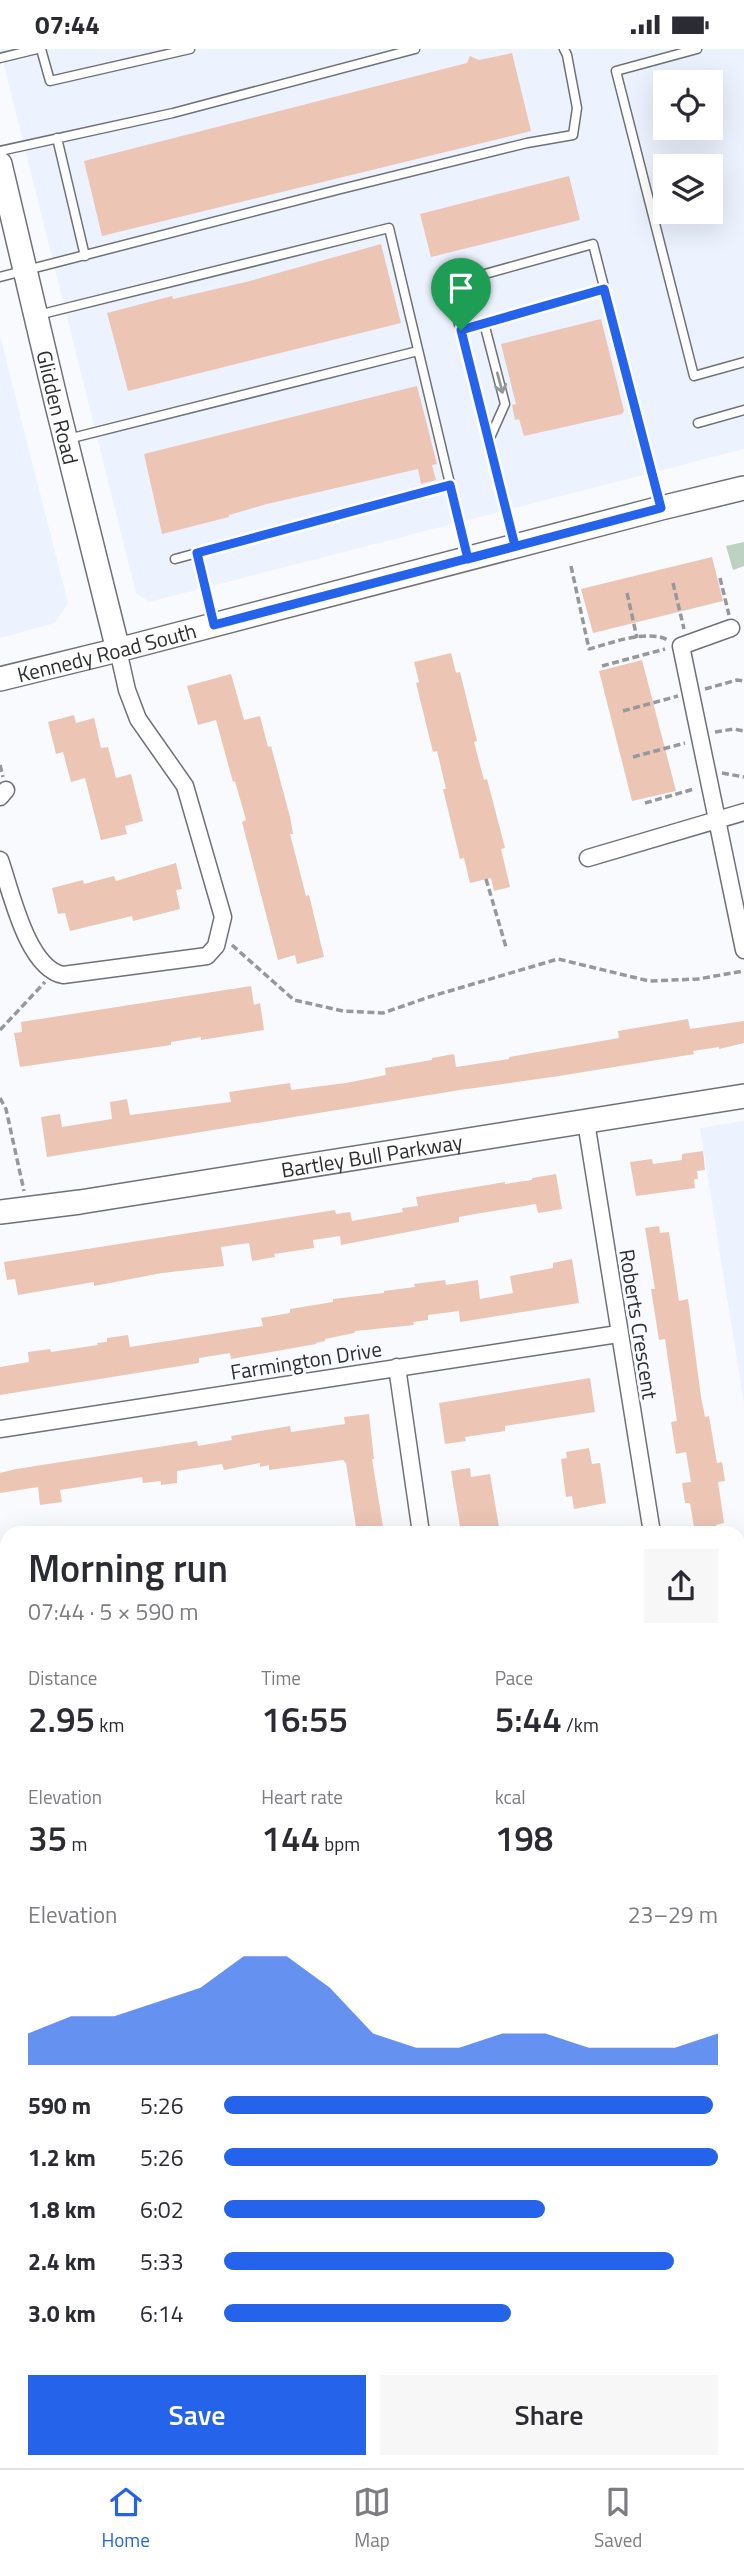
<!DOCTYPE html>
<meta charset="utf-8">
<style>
body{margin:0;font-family:"Titillium Web",sans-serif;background:#f7f7f7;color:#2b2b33;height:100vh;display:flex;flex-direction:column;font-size:26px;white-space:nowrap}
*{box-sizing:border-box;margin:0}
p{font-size:23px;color:#7c7c81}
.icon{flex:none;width:38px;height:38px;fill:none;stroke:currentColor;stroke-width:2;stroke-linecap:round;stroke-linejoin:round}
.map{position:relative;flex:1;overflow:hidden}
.panel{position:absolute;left:0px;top:1477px;width:746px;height:943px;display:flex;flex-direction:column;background:#fff;border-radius:21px 21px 0 0;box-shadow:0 7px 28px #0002}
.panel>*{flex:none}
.controls{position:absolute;left:653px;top:21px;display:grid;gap:14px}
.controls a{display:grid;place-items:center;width:70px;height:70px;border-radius:0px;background:#fff;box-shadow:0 7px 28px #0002;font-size:35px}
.pin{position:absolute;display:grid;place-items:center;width:60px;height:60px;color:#fff;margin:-72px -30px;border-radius:50% 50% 50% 0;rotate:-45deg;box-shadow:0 0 7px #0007}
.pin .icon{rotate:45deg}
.round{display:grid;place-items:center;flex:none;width:74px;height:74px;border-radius:0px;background:#f7f7f7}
.head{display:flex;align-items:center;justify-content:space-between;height:119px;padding:0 28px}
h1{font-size:38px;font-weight:600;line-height:52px}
.figures{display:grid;grid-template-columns:repeat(3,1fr);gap:10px;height:119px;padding:7px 28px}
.figures div{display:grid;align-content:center}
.figures b{font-size:35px;font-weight:600}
.figures small{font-size:19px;font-weight:400}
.figures p{font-size:19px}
.chart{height:196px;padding:14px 28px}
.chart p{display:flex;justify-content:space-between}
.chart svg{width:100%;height:126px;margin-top:7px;fill:#2563eb;opacity:.7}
.button{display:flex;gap:14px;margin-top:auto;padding:14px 28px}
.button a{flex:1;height:80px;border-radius:0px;background:#2563eb;color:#fff;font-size:28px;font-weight:600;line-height:80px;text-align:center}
.button a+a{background:#f7f7f7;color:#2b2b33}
ul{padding:0 28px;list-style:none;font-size:23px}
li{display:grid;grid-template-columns:112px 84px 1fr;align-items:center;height:52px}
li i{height:18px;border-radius:9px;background:#2563eb}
.status{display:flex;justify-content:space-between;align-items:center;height:49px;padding:0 35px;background:#fff;direction:ltr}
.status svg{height:19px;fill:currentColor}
.menu{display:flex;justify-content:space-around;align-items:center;height:98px;border-top:2px solid #e1e1e2;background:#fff;font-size:19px;color:#7c7c81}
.menu a{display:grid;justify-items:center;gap:4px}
.menu .selected{color:#2563eb}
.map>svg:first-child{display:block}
.built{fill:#edf2ff;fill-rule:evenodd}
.green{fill:#bed2c3}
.building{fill:#ecc5b5}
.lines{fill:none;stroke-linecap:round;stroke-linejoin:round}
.lane-casing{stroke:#707177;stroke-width:11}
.street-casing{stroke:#707177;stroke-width:19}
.secondary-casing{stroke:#707177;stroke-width:26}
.path{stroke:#97989b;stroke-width:3.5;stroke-dasharray:7 3.5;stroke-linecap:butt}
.lane{stroke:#fff;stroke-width:8}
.street{stroke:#fff;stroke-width:16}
.secondary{stroke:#fff;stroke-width:23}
.oneway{stroke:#969798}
.route-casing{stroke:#fff;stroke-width:14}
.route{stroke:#2563eb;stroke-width:9}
.labels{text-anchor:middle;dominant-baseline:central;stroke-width:6;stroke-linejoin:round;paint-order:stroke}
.street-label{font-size:21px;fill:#2e2f31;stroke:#f8fafe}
</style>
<div class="status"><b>07:44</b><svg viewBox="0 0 49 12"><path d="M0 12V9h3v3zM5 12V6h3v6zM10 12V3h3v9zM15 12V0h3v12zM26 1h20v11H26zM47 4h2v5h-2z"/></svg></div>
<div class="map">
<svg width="744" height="2419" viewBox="0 0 744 2419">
<rect width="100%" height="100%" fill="#f8fafe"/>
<path class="built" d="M0 0H744V400L149 553 136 544ZM665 33H710V79H665ZM665 117H710V163H665Z
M0 287 68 554 55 574 0 589Z
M744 1072V1355L700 1079Z"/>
<path class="green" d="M744 493V517L733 521 726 497Z
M738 1999 744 2001V2078L739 2076Z"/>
<path class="building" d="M512 4 531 82 102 187 84 112 467 14 470 7 479 11Z
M569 127 580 171 431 208 420 165Z
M381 195 401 274 128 342 107 264 172 247 173 250 250 232Z
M601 270 624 362 622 365 524 387 519 370 515 371 512 356 516 355 501 295Z
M417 337 437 415 432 416 436 431 421 435 418 420 267 455 229 466V468L162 485 144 405Z
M712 508 723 552 593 584 581 540Z
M451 604 456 624 460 623 477 692 474 693 484 731 487 730 505 799 501 800 510 838 494 842 491 829 470 834 464 809 460 810 443 740H446L437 702 433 703 416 634 419 633 414 613Z
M642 611 676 742 632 752 599 622Z
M231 625 244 671 260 667 268 698 271 697 290 768 293 785H290L306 847 309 846 324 908 297 915 295 906 278 911 242 773 246 771 235 732 233 733 216 671 198 676 187 637Z
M74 666 76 674 94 669 101 699 108 698 116 729 131 725 143 772 125 777 127 785 101 791 85 729 71 733 63 703 56 705 48 673Z
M176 814 182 840 176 841 180 860 133 872 132 867 70 882 65 864 58 865 52 839 83 831 84 835 114 827 116 832Z
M251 937 254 956 260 954 264 981 201 991V988L171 993V996L20 1018 14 984 22 983 21 973Z
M688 970 690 980 744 972V994L719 1000V998L693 1002 694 1005 559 1027 460 1041 47 1108 41 1068 60 1065 62 1078 112 1070 110 1053 127 1050 130 1066 231 1053 229 1043 290 1034 291 1041 346 1034 386 1026 385 1019 432 1011V1009L454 1005 456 1018 509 1010V1008L619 989 618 982Z
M703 1102 705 1121 697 1122 698 1130H694L695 1139 636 1147 630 1113 652 1110 653 1115 682 1111V1105Z
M556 1125 562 1160 538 1164 536 1155 475 1165 459 1168V1173L341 1196 340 1187 313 1191 314 1199 274 1205 275 1208 252 1212 249 1194 221 1198 224 1217 162 1224 94 1237V1233L18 1246 15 1230 7 1231 4 1213 335 1161 336 1165 350 1163 352 1172 403 1163 402 1159 418 1157 416 1148 505 1133V1135L532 1131V1129Z
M659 1177 660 1184 669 1183 679 1252 688 1250 701 1348 705 1368 709 1367 717 1414 722 1413 725 1432 718 1433 724 1474 716 1476 717 1481 708 1482V1484H695L690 1454H685L682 1434 691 1433 686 1403 676 1405 671 1373 677 1372 665 1290 659 1291 651 1240H655L645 1179Z
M572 1210 579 1254 460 1273 459 1262 428 1266V1271L413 1273 414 1276 355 1282 354 1284 325 1290V1292L316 1294V1295L231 1310 230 1304 199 1309V1314L0 1346V1318L29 1313 28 1303 50 1300 51 1303 98 1296 97 1294 107 1293V1289L128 1286 130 1298 263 1277 261 1269 290 1264V1260L333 1253V1250L384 1244V1242L415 1238 414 1235 445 1231 446 1236 478 1231 480 1250 513 1244 510 1227 553 1219V1214Z
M590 1329 595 1363 505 1377V1382L465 1388 466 1392 445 1395 439 1354Z
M369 1365 374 1410H372L384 1484H357L346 1414 343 1411 269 1421V1416L260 1418V1414L224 1421 222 1415 177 1422V1434L161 1436V1432L143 1434 142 1428 60 1441 62 1453 40 1456 38 1438 0 1444V1424L16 1420 197 1392 198 1397 232 1391 231 1387 290 1377 291 1383 345 1375 344 1368Z
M589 1399 592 1415 600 1414 606 1454 574 1460 572 1447 566 1448 561 1410 567 1409 566 1403Z
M470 1419 471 1428 490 1425 499 1478 479 1481 480 1484H461L451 1422Z"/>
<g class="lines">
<g class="lane-casing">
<path id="lane" d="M41 0 50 32 190 0
M697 0 616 22 694 327 744 313
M0 9 37 0
M57 89 85 207
M0 102 173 64 415 0
M0 228 337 141 527 94 573 86 577 59 567 6 564 0
M38 266 389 179 467 506
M484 274 505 355 489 391
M461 281 604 240
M698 374 744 361
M68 390 418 302
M514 496 449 235 593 195 660 456
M197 504 213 573
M175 510 450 436"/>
</g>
<g class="street-casing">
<path id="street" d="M731 579 681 597 744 901
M0 748 6 741
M588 809 744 763
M0 811C11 842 27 919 63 926L207 907 216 897 223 868 185 737 138 670 127 641 118 601
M586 1073 652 1484
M397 1318 421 1484
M0 1380 618 1285
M0 1627 7 1638
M738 1652 744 1655
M738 1884 744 1886
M738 2185 744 2187
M738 2412 744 2415
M147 2419 161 2413
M722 2419 726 2413"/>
</g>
<g class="secondary-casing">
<g id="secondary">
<path id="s1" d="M0 115 56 352 118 601"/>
<path id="s2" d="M0 630 118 601 661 459 744 439"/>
<path id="s3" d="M0 1163 80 1153 744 1047"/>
<path d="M0 2204 7 2218"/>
<path d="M81 2413 84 2419"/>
</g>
</g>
<path class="path" d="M571 517 589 600C611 594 647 580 668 591
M720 529 729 566
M673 534 684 580
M627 544 637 589
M602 617 665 600
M705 640 737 631 744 632
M623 662 678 647
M715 683 734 680 744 682
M633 708 685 694
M0 716 3 728
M722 724 744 728
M645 754 694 740
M486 830 506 898
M232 896 294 951 343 962 383 964 429 948 558 910 649 932 698 930 744 922
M0 981 45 933
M0 1049 6 1060 24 1142
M738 2044 744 2045"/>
<use href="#lane" class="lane"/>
<use href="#street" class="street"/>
<use href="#secondary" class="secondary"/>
</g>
<defs><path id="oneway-shaft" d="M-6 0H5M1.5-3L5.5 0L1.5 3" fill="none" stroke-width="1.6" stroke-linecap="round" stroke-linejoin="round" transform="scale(1.75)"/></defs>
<use class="oneway" href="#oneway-shaft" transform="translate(500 334) rotate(75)"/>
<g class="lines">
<g class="route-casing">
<path id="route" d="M461 281 515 497 214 576 197 504 450 436 468 510 661 459 604 240 461 281"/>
</g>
<use href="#route" class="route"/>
</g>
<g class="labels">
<g class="street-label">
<text stroke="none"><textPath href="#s1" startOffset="250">Glidden Road</textPath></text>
<text stroke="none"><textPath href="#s2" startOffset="110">Kennedy Road South</textPath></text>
<text stroke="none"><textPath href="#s3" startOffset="376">Bartley Bull Parkway</textPath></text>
<text transform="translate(639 1275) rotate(81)">Roberts Crescent</text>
<text transform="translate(306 1311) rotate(-9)">Farmington Drive</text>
</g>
</g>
</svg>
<div class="controls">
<a><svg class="icon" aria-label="locate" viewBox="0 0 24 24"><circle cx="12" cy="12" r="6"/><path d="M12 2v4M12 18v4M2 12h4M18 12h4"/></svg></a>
<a><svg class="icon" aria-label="layers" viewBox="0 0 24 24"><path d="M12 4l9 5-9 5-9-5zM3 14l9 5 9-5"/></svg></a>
</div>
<div class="pin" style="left:461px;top:281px;background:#1e9e55"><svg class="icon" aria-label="arrive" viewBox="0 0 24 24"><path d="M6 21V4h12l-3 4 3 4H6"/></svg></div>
<section class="panel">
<div class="head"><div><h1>Morning run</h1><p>07:44 · 5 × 590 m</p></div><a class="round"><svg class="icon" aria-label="share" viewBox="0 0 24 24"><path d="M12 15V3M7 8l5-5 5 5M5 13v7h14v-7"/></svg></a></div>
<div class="figures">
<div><p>Distance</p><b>2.95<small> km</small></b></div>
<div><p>Time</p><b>16:55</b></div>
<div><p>Pace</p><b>5:44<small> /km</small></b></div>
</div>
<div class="figures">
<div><p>Elevation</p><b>35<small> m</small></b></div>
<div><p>Heart rate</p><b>144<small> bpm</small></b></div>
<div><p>kcal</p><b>198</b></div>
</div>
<div class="chart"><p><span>Elevation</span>23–29 m</p>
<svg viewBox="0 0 160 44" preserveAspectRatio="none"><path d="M0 44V33L10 27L20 27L30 22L40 17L50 6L60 6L70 17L80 33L90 38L100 38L110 33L120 33L130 38L140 38L150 38L160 33V44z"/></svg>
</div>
<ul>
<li><b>590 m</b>5:26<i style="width:99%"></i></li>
<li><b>1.2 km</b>5:26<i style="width:100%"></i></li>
<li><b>1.8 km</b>6:02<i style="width:65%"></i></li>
<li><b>2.4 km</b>5:33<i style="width:91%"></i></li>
<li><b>3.0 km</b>6:14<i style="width:58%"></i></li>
</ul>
<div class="button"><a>Save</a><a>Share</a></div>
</section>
</div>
<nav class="menu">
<a class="selected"><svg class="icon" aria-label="home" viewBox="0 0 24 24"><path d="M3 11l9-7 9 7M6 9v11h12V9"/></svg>Home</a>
<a><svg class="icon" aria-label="map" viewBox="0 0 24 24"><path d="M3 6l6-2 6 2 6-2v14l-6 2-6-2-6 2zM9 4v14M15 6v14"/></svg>Map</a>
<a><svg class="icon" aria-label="saved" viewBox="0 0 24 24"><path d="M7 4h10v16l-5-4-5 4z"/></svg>Saved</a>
</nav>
